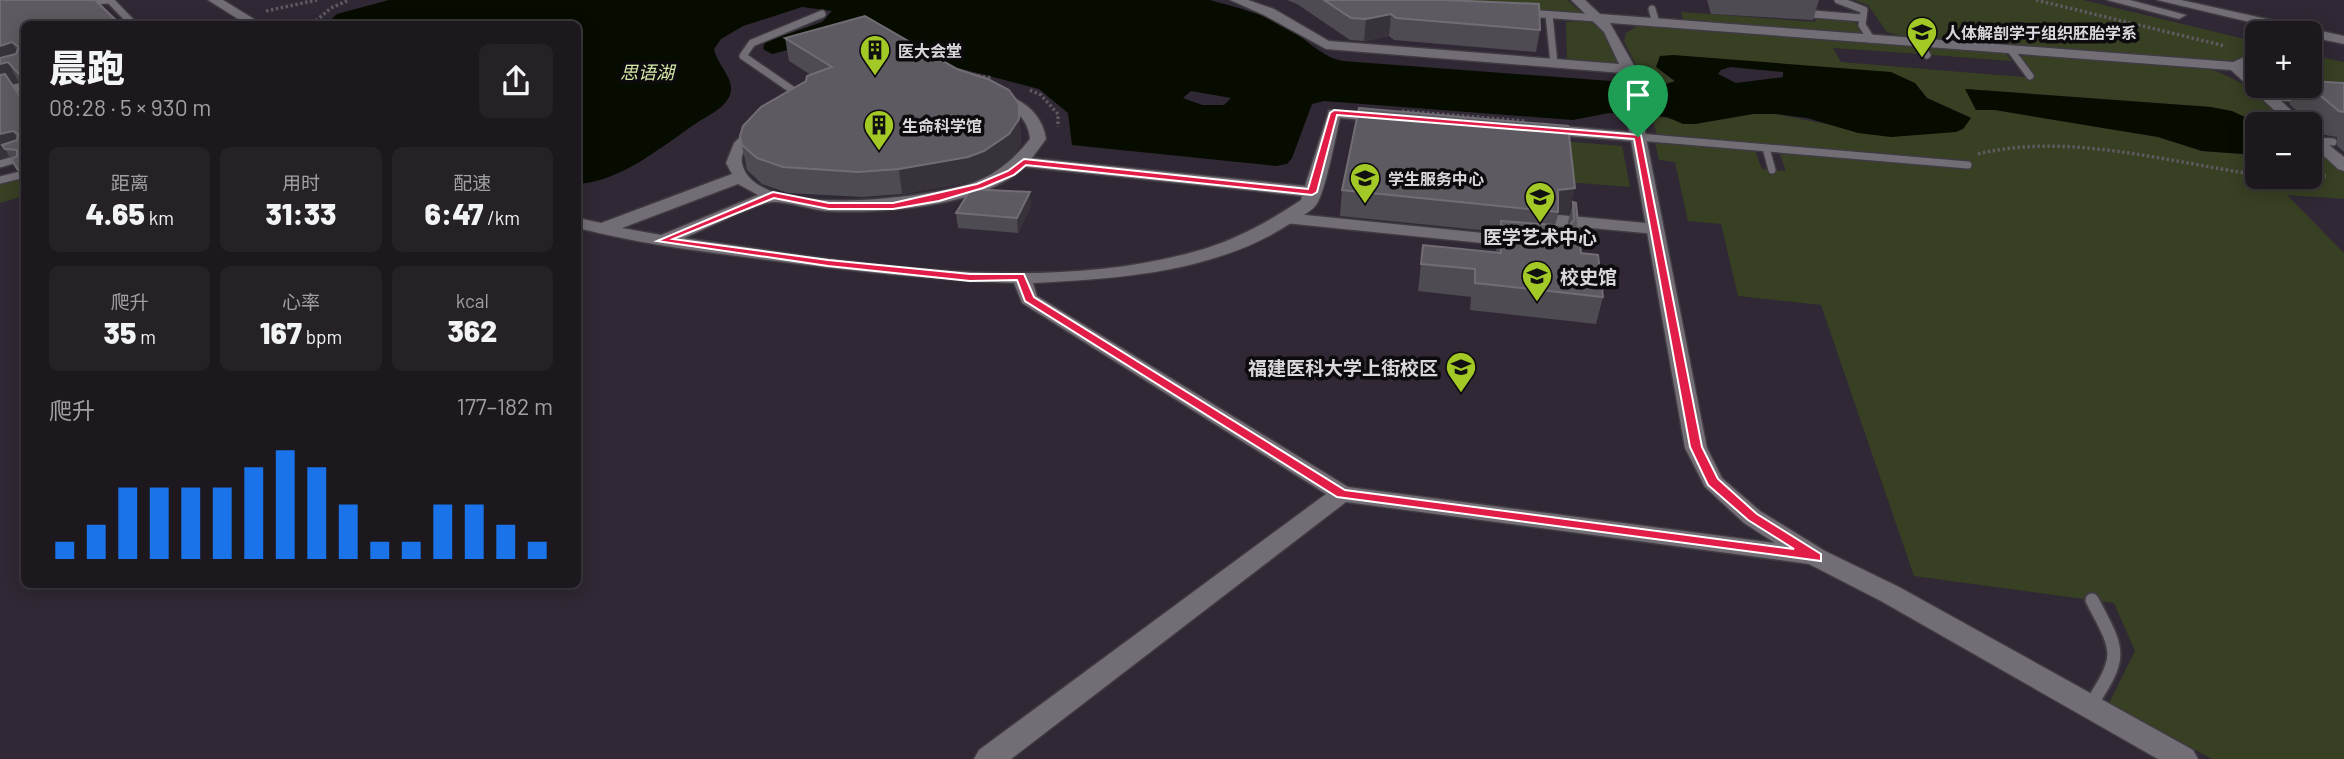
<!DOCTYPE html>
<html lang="zh">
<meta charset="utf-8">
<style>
body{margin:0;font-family:Barlow,"Noto Sans SC",sans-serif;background:#252126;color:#f1f3f6;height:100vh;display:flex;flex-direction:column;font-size:26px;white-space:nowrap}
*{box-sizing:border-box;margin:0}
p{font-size:23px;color:#a0a0a4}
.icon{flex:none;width:38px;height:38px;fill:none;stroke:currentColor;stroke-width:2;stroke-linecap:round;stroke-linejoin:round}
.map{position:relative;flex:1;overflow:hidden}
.sheet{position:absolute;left:21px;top:21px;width:560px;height:567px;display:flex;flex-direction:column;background:#1c181d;border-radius:10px;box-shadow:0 4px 18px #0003,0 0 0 2px #3a373b}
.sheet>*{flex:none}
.fabs{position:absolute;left:2245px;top:21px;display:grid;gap:14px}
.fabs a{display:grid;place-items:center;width:77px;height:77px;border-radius:10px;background:#1c181d;box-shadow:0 4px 18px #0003,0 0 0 2px #3a373b;font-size:35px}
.pin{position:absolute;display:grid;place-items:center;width:60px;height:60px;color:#fff;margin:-72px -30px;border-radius:50% 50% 50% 0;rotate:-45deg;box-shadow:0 0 7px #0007}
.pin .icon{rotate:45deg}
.round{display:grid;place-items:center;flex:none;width:74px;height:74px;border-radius:10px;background:#252126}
.headline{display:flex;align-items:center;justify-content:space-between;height:119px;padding:0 28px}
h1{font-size:38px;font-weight:800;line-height:52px}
.stats{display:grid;grid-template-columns:repeat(3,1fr);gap:10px;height:119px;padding:7px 28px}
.stats div{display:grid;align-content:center;border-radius:10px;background:#252126;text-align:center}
.stats b{font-size:30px;font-weight:800}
.stats small{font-size:19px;font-weight:400}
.stats p{font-size:19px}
.chart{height:196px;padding:14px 28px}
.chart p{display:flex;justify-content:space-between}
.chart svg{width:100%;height:126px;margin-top:7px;stroke:#1a73e8;stroke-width:6}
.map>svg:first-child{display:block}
.built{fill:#302834;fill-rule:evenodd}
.green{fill:#374023}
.water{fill:#070c00;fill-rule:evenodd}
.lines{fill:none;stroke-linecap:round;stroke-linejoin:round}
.lane-far2-casing{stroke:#3f3b41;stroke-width:10}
.lane-far1-casing{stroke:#3f3b41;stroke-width:13}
.lane-casing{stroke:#3f3b41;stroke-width:17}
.street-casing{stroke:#3f3b41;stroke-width:3}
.secondary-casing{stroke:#3f3b41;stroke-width:3}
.path{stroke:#5e5a60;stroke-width:3.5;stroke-dasharray:2.5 2.5;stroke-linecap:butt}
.lane-far2{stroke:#736e76;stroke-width:7}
.lane-far1{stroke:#736e76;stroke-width:10}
.lane{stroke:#736e76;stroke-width:13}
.street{fill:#736e76;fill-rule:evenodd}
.secondary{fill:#736e76;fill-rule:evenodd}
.wall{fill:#4f4b52}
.shaded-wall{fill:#38333b}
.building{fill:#5e5a61;stroke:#726d74;stroke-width:2}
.route{fill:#e11d48;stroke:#fff;stroke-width:2;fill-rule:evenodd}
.labels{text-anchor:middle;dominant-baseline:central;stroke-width:7;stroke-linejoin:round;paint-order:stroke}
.far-poi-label{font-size:16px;font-weight:bold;fill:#dad7dc;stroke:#0d0b0e;text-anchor:start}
.far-water-label{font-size:18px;font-style:italic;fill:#d4e9a9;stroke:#0d0b0e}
.poi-label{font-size:19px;font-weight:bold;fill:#dad7dc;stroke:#0d0b0e}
</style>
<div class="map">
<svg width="2344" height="759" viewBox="0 0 2344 759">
<rect width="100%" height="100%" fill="#252027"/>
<path class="built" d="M0 0H2344V759H0ZM24 24H578V584H24ZM2258 33H2310V86H2258ZM2258 124H2310V177H2258Z"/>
<path class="green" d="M1430 0H1567L1581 12 1576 15Z
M1855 0H2083L2257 42V51L2230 63 1906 37 1887 32 1868 5Z
M1681 12 1816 22 1814 16 1854 19 1863 37 1684 23Z
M1586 21 1601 25 1625 67 1567 63 1566 22Z
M1639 25 1914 45 1920 54 1833 48 1841 62 2035 78 2016 52 2202 67C2241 77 2263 98 2292 124H2260L2211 107 1966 89 1976 110H1995L2158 137 2202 151 2257 155 2258 177H2310V141L2344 172V199L2287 195 2344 253V759H2212L2109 703 2135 651 2114 603 1914 576 1821 305 1738 296 1721 224 1688 221 1675 162 1659 160 1655 142 1755 151 1762 169 1786 171 1779 152 1960 168 1971 163 1657 135 1651 115 1695 124 1753 114H1776L1891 137 1963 129 1970 117 1927 98 1915 83 1660 56 1656 67 1675 82 1639 84 1635 63 1624 41 1626 33Z
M1926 46 2004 52 2012 61 1932 55Z
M2310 55 2344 62V99L2291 95 2281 86H2310Z
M1562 141 1622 146 1630 187 1566 182Z
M22 177 24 196 0 203V183Z"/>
<path class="water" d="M389 0H1210C1234 7 1260 13 1283 25 1304 36 1320 57 1343 61L1664 85 1675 81 1656 67 1660 56 1673 55 1891 72 1915 83 1927 98 1971 118 1963 129 1956 132 1891 137 1858 133 1807 118 1776 114H1753L1695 124H1683L1667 117 1609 113 1573 120 1324 101 1312 104 1292 158 1287 164 1276 166 1072 145 1068 113 1039 89 958 68 878 26 772 54 763 49 765 42 822 22 832 11 802 7 743 26 721 39 714 49C717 66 739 81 728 99 721 110 707 116 698 122 662 146 622 181 578 184V24H326L337 14ZM1730 67 1783 72V77L1736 83 1718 74 1721 70ZM1191 91 1231 98 1224 105H1202L1183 98Z
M1965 89 2211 107 2232 111 2260 124 2257 155 2202 151 2158 137 1995 110H1976Z"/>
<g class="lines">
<g class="lane-far2-casing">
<path id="lane-far2" d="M110 0 133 24
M1838 0 1864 10 1862 25 1871 39
M84 2 107 0
M1652 9 1656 23
M1527 13 1597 18
M1813 14 1862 18
M1549 15 1554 63
M1920 43 1927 55
M2010 49 2030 76
M0 91 19 87 24 94
M801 96 743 56 752 43 822 14
M2267 96 2306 99
M1638 137 1968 165
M2316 141 2333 142
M1766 148 1772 170
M0 164 24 157
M0 180 24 174"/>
</g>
<g class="lane-far1-casing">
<path id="lane-far1" d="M1285 218 1512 241
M1561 237 1559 220 1656 229"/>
</g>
<g class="lane-casing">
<path id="lane" d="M2090 706C2123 655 2120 653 2092 600"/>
</g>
<g class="street-casing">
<path id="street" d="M208 0H223L262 24H246Z
M1230 0H1248L1274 9 1329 41 1619 64 1604 32 1571 0H1585L1600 14 2233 62 2258 51V61L2244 67 2258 79V86H2265L2306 124H2289L2231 70 1610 23 1636 69 1646 137 1707 448 1722 478 1760 511 1825 551 1899 587 2193 750 2198 759H2158L1881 601 1809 564 1346 502 1011 759H974L979 750 1326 494 1022 303 1014 283C931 280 850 271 768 260 704 252 640 244 578 228V218L601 223 732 174 726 163 734 143 756 121H766L769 124C761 134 739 147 742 163 753 222 932 197 972 183 997 174 1014 159 1030 139 1028 115 1009 106 989 98L987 95 994 91C1019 97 1042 111 1046 139L1032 158 1305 186 1329 110 1389 114 1392 117 1384 122 1340 118C1336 135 1325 194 1316 205 1311 212 1301 216 1294 221 1219 272 1120 279 1033 283L1037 296 1348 487 1775 543 1744 523 1705 487 1685 448 1631 141 1542 134 1534 129 1542 124 1629 132 1622 73 1326 49 1264 15ZM1025 167 1302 196 1301 200C1271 220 1241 237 1207 248 1044 298 849 262 684 238 702 231 758 202 773 202 790 202 808 209 825 211 882 214 981 207 1025 167ZM738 184 758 195 661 235 622 228Z
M2310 130 2344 157V171L2338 169 2310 143Z"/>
</g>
<g class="secondary-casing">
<path id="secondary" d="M2107 0H2130L2186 15 2179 19Z
M2157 0H2181L2344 36V44L2310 37V33H2295Z"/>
</g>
<path class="path" d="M2036 0 2225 46
M266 11 317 0
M312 24 331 8 349 0
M973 75 992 78
M1030 90 1041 95 1058 114V127
M1402 111 1525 121
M1978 154C2068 132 2168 162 2258 175
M2310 175 2326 176"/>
<use href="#lane-far2" class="lane-far2"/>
<use href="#lane-far1" class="lane-far1"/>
<use href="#lane" class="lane"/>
<use href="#street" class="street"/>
<use href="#secondary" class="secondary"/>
</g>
<path class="wall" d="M1287 0H1444L1540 30 1536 52 1394 40 1389 36 1364 41 1350 40 1297 4Z
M1707 0H1819L1813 20 1711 14Z
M8 1 24 24V87L18 81 11 83 24 103V182L9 156 0 158Z
M785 38 957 69 1019 104 1021 144 1011 159 987 176 970 182 902 194 862 197 788 193 762 184 747 170 740 136 806 81 811 75 789 61Z
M2344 83V152L2337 146V137L2325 135 2289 104 2300 86Z
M1359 108 1569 213 1558 215 1555 225 1567 226 1573 202 1581 253 1603 297 1596 324 1470 310 1471 297 1418 291 1423 245 1496 252 1499 232 1340 216 1342 190Z
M1031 206 1018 233 958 228 956 213Z"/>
<path class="shaded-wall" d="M1391 14 1389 36 1364 41 1366 19Z
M12 42 23 61 8 62 18 81 0 86V46Z
M1019 104 1021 144 1011 159 987 176 970 182 902 194 899 169Z
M13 131 24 151 5 149 9 156 0 158V134Z
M24 168V181L18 170Z
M1575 188 1569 213 1558 215V190Z
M1030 192 1031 206 1018 233 1017 218Z"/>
<path class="building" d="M0 0H95L120 24H24V74H19L8 62 0 64V58L16 54 19 47 12 42 0 46Z
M1324 0H1444L1539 4 1540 30 1396 18 1391 14 1366 19 1351 18Z
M865 16 957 69 988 79 1009 90 1019 104V119L1009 134 984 151 968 157 899 169 858 172 783 167 757 158 742 145 740 136 743 126 761 107 806 81 807 76 832 67 785 38Z
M5 74 24 103V168L18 170 11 159 17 156V150L5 149 2 145 17 140 18 134 13 131 0 134V75Z
M2310 81 2344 83V112L2339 111 2309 86H2310Z
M1359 108 1568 126 1575 188 1558 190V212L1342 190Z
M971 189 1030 192 1017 218 956 213Z
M1573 202 1576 203 1581 253 1598 255 1603 297 1475 283V269L1421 264 1423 245 1501 253V221L1569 226 1574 220Z"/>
<path class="route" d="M1334 110 1641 135 1702 447 1718 479 1757 514 1821 554V561L1337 497 1025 301 1017 280 970 281 828 266 657 241 773 192 829 203H893L977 184 1008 171 1024 159 1308 189 1330 113ZM1337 115 1634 139 1690 447 1708 485 1748 520 1794 549 1345 490 1034 297 1024 274H970L828 260 673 239 774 198 829 209H893L939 201 983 188 1014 175 1026 165 1312 195 1317 192Z"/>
<defs>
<g id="university-pin" transform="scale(1.575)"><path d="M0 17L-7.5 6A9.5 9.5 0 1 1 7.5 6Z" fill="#a3c927" stroke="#0d0b0e"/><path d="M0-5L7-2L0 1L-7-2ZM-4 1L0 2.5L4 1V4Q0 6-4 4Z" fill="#111"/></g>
<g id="building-pin" transform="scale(1.575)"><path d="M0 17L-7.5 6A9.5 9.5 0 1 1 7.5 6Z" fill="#a3c927" stroke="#0d0b0e"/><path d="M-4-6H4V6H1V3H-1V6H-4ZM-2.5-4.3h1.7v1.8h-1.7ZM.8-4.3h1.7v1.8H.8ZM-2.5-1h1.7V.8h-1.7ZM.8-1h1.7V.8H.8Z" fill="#111"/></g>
</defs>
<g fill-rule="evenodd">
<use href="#university-pin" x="1922" y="32"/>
<use href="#building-pin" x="875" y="50"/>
<use href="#building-pin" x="879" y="125"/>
<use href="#university-pin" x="1365" y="178"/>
<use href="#university-pin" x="1540" y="197"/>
<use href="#university-pin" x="1537" y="276"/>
<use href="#university-pin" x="1461" y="367"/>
</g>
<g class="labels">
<g class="far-poi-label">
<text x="1945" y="32">人体解剖学于组织胚胎学系</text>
<text x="898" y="50">医大会堂</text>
<text x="902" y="125">生命科学馆</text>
<text x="1388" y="178">学生服务中心</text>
</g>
<g class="far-water-label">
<text x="647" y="72">思语湖</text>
</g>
<g class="poi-label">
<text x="1540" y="236">医学艺术中心</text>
<text x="1560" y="276" text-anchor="start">校史馆</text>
<text x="1438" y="367" text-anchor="end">福建医科大学上街校区</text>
</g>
</g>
</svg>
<div class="fabs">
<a>+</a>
<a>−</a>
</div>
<div class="pin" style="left:1638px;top:137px;background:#1e9e55"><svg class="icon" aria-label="arrive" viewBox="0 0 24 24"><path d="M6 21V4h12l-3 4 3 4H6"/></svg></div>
<section class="sheet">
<div class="headline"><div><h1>晨跑</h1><p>08:28 · 5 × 930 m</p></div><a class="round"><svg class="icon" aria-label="share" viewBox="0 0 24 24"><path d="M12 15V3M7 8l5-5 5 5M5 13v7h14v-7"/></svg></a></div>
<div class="stats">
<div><p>距离</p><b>4.65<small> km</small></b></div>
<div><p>用时</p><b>31:33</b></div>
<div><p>配速</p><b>6:47<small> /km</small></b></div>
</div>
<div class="stats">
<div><p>爬升</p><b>35<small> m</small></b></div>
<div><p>心率</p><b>167<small> bpm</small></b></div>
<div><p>kcal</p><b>362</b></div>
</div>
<div class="chart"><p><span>爬升</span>177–182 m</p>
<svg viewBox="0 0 160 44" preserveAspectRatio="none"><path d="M5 44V38M15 44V32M25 44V19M35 44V19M45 44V19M55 44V19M65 44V12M75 44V6M85 44V12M95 44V25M105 44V38M115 44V38M125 44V25M135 44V25M145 44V32M155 44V38"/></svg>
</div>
</section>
</div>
